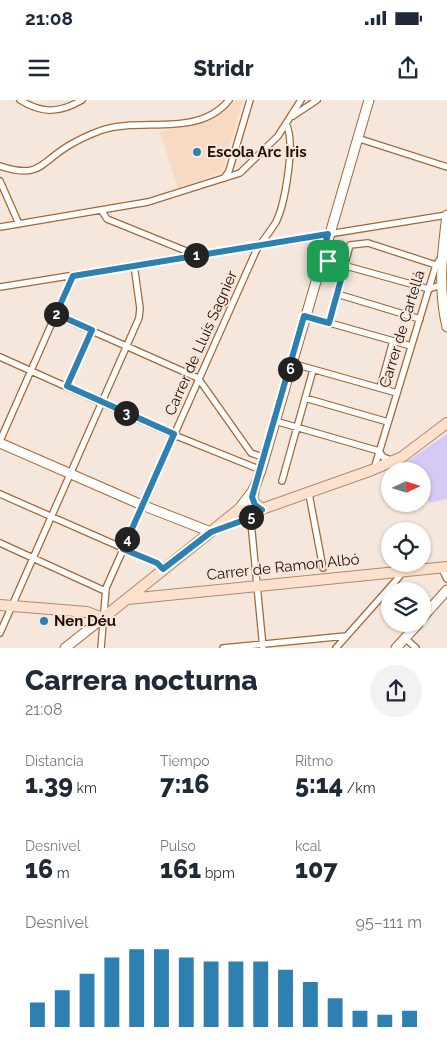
<!DOCTYPE html>
<html lang="es">
<meta charset="utf-8">
<style>
body{margin:0;font-family:Raleway,sans-serif;background:#f2f2f3;color:#1f2937;height:100vh;display:flex;flex-direction:column;font-size:19px;white-space:nowrap}
*{box-sizing:border-box;margin:0}
p{font-size:16px;color:#747a83}
.icon{flex:none;width:28px;height:28px;fill:none;stroke:currentColor;stroke-width:2;stroke-linecap:round;stroke-linejoin:round}
.map{position:relative;height:548px;overflow:hidden}
.details{display:flex;flex-direction:column;background:#fff;flex:1}
.details>*{flex:none}
.needle{width:32px;rotate:86deg}
.controls{position:absolute;left:381px;top:362px;display:grid;gap:10px}
.controls a{display:grid;place-items:center;width:50px;height:50px;border-radius:50%;background:#fff;box-shadow:0 1px 4px #0004;font-size:25px}
.pin{position:absolute;display:grid;place-items:center;width:42px;height:42px;color:#fff;margin:-21px;border-radius:10px;box-shadow:0 2px 8px #0006}
.km{position:absolute;width:25px;height:25px;margin:-12px;border-radius:50%;background:#222;color:#fff;font-size:14px;line-height:25px;text-align:center}
.round{display:grid;place-items:center;flex:none;width:52px;height:52px;border-radius:26px;background:#f2f2f3}
.headline{display:flex;align-items:center;justify-content:space-between;height:85px;padding:0 25px}
h1{font-size:28px;font-weight:800;line-height:38px}
.stats{display:grid;grid-template-columns:repeat(3,1fr);gap:8px;height:85px;padding:5px 25px}
.stats div{display:grid;align-content:center}
.stats b{font-size:25px;font-weight:800}
.stats small{font-size:14px;font-weight:400}
.stats p{font-size:14px}
.chart{height:140px;padding:10px 25px}
.chart p{display:flex;justify-content:space-between}
.chart svg{width:100%;height:90px;margin-top:5px;stroke:#2d80b0;stroke-width:6}
.status{display:flex;justify-content:space-between;align-items:center;height:35px;padding:0 25px;background:#fff;direction:ltr}
.status svg{height:14px;fill:currentColor}
header{display:flex;justify-content:space-between;align-items:center;height:65px;padding:0 25px;background:#fff;font-size:22px;font-weight:800}
.map>svg:first-child{display:block}
.built{fill:#f8d9c2}
.green{fill:#d6c9f4}
.lines{fill:none;stroke-linecap:round;stroke-linejoin:round}
.street-casing{stroke:#a66731;stroke-width:8}
.secondary-casing{stroke:#a66731;stroke-width:11}
.primary-casing{stroke:#b0896e;stroke-width:12}
.street{stroke:#fff;stroke-width:5.5}
.secondary{stroke:#fff;stroke-width:9}
.primary{stroke:#fde1cc;stroke-width:10}
.route-casing{stroke:#fff;stroke-width:10}
.route{stroke:#2d80b0;stroke-width:6}
.poi-dot{fill:#2d80b0;stroke:#f5e7dc;stroke-width:2}
.labels{text-anchor:middle;dominant-baseline:central;stroke-width:4;stroke-linejoin:round;paint-order:stroke}
.poi-label{font-size:15px;font-weight:bold;fill:#240c00;stroke:#f5e7dc;text-anchor:start}
.street-label{font-size:15px;fill:#240c00;stroke:#f5e7dc}
</style>
<div class="status"><b>21:08</b><svg viewBox="0 0 49 12"><path d="M0 12V9h3v3zM5 12V6h3v6zM10 12V3h3v9zM15 12V0h3v12zM26 1h20v11H26zM47 4h2v5h-2z"/></svg></div>
<header><svg class="icon" aria-label="menu" viewBox="0 0 24 24"><path d="M4 6h16M4 12h16M4 18h16"/></svg>Stridr<svg class="icon" aria-label="share" viewBox="0 0 24 24"><path d="M12 15V3M7 8l5-5 5 5M5 13v7h14v-7"/></svg></header>
<div class="map">
<svg width="447" height="548" viewBox="0 0 447 548">
<rect width="100%" height="100%" fill="#f5e7dc"/>
<path class="built" d="M236 0H243L222 72 178 88 160 32 211 19 224 12Z"/>
<path class="green" d="M447 334V399L430 403 423 392 422 371H407L402 365Z"/>
<g class="lines">
<g class="street-casing">
<path id="street" d="M20 0C42 14 60 13 82 0
M293 16 317 0
M357 38 447 67
M0 66C40 79 39 64 68 46 78 40 91 34 102 30 141 17 199 38 229 0
M224 78 229 71 250 0
M0 81 19 124
M102 111 107 119 196 155
M0 127 148 102 240 73 278 36 301 0
M321 159 429 189 441 185
M0 187 447 115
M337 194 420 219
M56 215 198 278 251 353 265 358
M305 216 411 246
M329 223 350 145 368 143 439 166
M0 257 174 335 261 370
M291 263 397 293
M67 286 92 230
M380 288 393 241
M305 298 388 322
M275 321 379 351 383 357 391 360
M0 341 73 175
M374 369 436 165 441 158 447 157
M282 381 313 270
M0 394 157 463 163 469
M309 394 323 468
M254 410 251 422 263 548
M217 430 247 419 251 422
M0 443 105 491
M441 467 447 479
M0 533 139 218 140 208 134 165
M405 538 416 548
M101 548 106 488 256 151C262 141 270 132 276 122 285 104 296 41 286 24
M223 548 346 536
M336 548 399 477 403 470"/>
</g>
<g class="secondary-casing">
<path id="secondary" d="M447 115C442 154 438 189 447 227
M0 343 142 405 211 432
M238 410 254 389 261 370 369 0
M422 518 447 490
M65 548 103 518
M396 548 418 524"/>
</g>
<g class="primary-casing">
<path id="primary" d="M254 389 252 401 262 409
M128 499 447 467
M0 505 87 512 103 518 238 410 262 409 372 370 402 357 447 323"/>
</g>
<use href="#street" class="street"/>
<use href="#secondary" class="secondary"/>
<use href="#primary" class="primary"/>
</g>
<g class="lines">
<g class="route-casing">
<path id="route" d="M328 134 321 158 345 165 329 223 304 216 252 397 255 405 262 410H254L251 422 247 419 211 432 163 469 157 463 123 449 174 334 67 286 92 230 56 214 73 176Z"/>
</g>
<use href="#route" class="route"/>
</g>
<g class="poi-dot">
<circle cx="197" cy="52" r="5"/>
<circle cx="44" cy="521" r="5"/>
</g>
<g class="labels">
<g class="poi-label">
<text x="207" y="52">Escola Arc Iris</text>
<text x="54" y="521">Nen Déu</text>
</g>
<g class="street-label">
<text transform="translate(402 229) rotate(-73)">Carrer de Cartellà</text>
<text transform="translate(201 243) rotate(-66)">Carrer de Lluís Sagnier</text>
<text transform="translate(283 467) rotate(-6)">Carrer de Ramon Albó</text>
</g>
</g>
</svg>
<div class="controls">
<a><svg class="needle" viewBox="-14 -14 28 28"><path d="M0-13l5 13h-10z" fill="#e53935"/><path d="M0 13l5-13h-10z" fill="#747a83"/></svg></a>
<a><svg class="icon" aria-label="locate" viewBox="0 0 24 24"><circle cx="12" cy="12" r="6"/><path d="M12 2v4M12 18v4M2 12h4M18 12h4"/></svg></a>
<a><svg class="icon" aria-label="layers" viewBox="0 0 24 24"><path d="M12 4l9 5-9 5-9-5zM3 14l9 5 9-5"/></svg></a>
</div>
<div class="pin" style="left:328px;top:161px;background:#1e9e55"><svg class="icon" aria-label="arrive" viewBox="0 0 24 24"><path d="M6 21V4h12l-3 4 3 4H6"/></svg></div>
<b class="km" style="left:196px;top:155px">1</b>
<b class="km" style="left:56px;top:214px">2</b>
<b class="km" style="left:126px;top:313px">3</b>
<b class="km" style="left:127px;top:439px">4</b>
<b class="km" style="left:251px;top:417px">5</b>
<b class="km" style="left:290px;top:269px">6</b>
</div>
<section class="details">
<div class="headline"><div><h1>Carrera nocturna</h1><p>21:08</p></div><a class="round"><svg class="icon" aria-label="share" viewBox="0 0 24 24"><path d="M12 15V3M7 8l5-5 5 5M5 13v7h14v-7"/></svg></a></div>
<div class="stats">
<div><p>Distancia</p><b>1.39<small> km</small></b></div>
<div><p>Tiempo</p><b>7:16</b></div>
<div><p>Ritmo</p><b>5:14<small> /km</small></b></div>
</div>
<div class="stats">
<div><p>Desnivel</p><b>16<small> m</small></b></div>
<div><p>Pulso</p><b>161<small> bpm</small></b></div>
<div><p>kcal</p><b>107</b></div>
</div>
<div class="chart"><p><span>Desnivel</span>95–111 m</p>
<svg viewBox="0 0 160 44" preserveAspectRatio="none"><path d="M5 44V32M15 44V26M25 44V18M35 44V10M45 44V6M55 44V6M65 44V10M75 44V12M85 44V12M95 44V12M105 44V16M115 44V22M125 44V30M135 44V36M145 44V38M155 44V36"/></svg>
</div>
</section>
